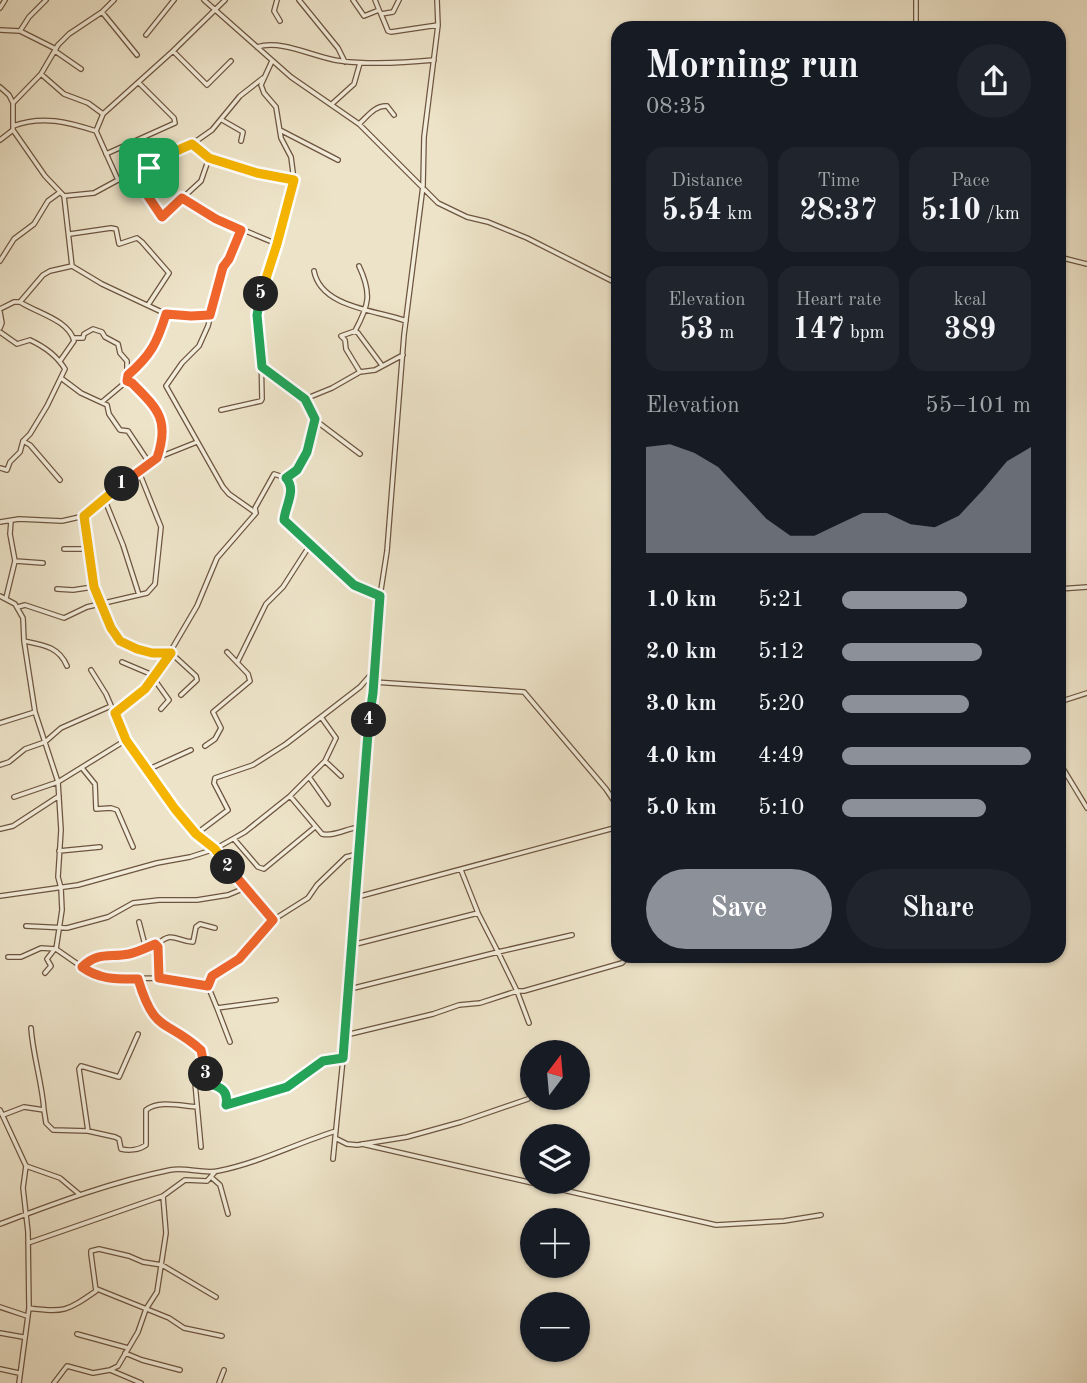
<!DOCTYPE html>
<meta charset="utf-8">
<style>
body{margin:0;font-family:"Old Standard TT",serif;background:#20242c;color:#f1f3f6;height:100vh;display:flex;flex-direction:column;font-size:26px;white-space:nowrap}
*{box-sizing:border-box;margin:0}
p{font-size:23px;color:#9ea1a6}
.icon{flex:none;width:38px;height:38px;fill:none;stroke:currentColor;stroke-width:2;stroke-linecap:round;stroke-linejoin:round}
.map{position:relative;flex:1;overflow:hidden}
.sheet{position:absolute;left:611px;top:21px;width:455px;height:942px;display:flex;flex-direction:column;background:#171b24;border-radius:21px;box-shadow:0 2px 5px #0004}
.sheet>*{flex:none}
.needle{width:46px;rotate:16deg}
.fabs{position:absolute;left:520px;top:1040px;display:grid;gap:14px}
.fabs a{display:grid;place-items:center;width:70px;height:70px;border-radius:50%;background:#171b24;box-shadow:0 2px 5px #0004;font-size:35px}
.pin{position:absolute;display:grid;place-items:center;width:60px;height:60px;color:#fff;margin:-30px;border-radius:14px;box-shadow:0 4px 10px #0006}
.km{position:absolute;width:35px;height:35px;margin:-18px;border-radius:50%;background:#222;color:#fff;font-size:19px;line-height:35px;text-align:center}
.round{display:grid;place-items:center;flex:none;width:74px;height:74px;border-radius:37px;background:#20242c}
.overview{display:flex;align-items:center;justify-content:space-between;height:119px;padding:0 35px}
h1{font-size:38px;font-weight:700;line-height:52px}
.stats{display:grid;grid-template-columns:repeat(3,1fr);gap:10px;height:119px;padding:7px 35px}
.stats div{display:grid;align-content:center;border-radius:18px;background:#20242c;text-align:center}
.stats b{font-size:30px;font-weight:700}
.stats small{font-size:19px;font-weight:400}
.stats p{font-size:19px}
.chart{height:196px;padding:14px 35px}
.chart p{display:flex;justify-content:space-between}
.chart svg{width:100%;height:126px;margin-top:7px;fill:#8c9099;opacity:.7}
.cta{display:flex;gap:14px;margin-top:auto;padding:14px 35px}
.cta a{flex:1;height:80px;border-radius:42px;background:#8c9099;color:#fff;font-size:28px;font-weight:700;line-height:80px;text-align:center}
.cta a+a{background:#20242c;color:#f1f3f6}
ul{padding:0 35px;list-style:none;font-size:23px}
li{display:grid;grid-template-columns:112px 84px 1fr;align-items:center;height:52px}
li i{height:18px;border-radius:9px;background:#8c9099}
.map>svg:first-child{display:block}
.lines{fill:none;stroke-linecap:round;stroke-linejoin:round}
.minor-casing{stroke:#6d5540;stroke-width:6}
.minor{stroke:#f3eddb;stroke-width:3.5}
.split-1-casing{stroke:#fff;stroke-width:14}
.split-2-casing{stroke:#fff;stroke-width:14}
.split-3-casing{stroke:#fff;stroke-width:14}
.split-4-casing{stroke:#fff;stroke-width:14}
.split-5-casing{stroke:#fff;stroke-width:14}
.split-6-casing{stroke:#fff;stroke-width:14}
.split-1{stroke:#f0652b;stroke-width:9}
.split-2{stroke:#f5b400;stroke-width:9}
.split-3{stroke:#f0652b;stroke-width:9}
.split-4{stroke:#22a559;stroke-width:9}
.split-5{stroke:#22a559;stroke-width:9}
.split-6{stroke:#f5b400;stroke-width:9}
</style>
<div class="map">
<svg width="1087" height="1383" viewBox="0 0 1087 1383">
<rect width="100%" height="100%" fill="#ede3c8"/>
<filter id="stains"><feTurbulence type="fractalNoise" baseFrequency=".00286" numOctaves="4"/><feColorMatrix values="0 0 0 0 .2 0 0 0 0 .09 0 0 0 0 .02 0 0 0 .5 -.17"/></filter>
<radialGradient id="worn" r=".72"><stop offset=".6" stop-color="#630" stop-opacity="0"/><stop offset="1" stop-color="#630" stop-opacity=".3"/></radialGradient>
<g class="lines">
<g class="minor-casing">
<path id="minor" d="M204 0 291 77 359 124 438 203 467 217 488 222 527 238 618 284
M277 0 274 11 280 21
M299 0 338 48 345 62
M353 0 364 16 379 10 381 14 393 12 399 0
M375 0 379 10
M916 0V28
M0 8 5 0
M102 12 137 55
M381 14 388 31 391 32 438 25
M0 30 20 31 56 49
M20 31 29 17 46 0
M146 35 174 0
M257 47C283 39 315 58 341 61 372 65 403 63 434 60
M55 51 81 69
M173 51 207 85 231 61
M41 74 64 94 88 103 103 114
M0 87 9 95 13 103V130L45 176 64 196 72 266
M13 103 41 74 58 45 69 34 102 12 114 0
M333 103 354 84 360 63
M222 120 243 132 241 141
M359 124C367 117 375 105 387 106L394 115
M13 126C42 115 68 122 96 131
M280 130 338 160
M0 140 13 130
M134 143 149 168
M192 144 209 158 257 173 294 180
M106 154 175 123 174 118 139 83
M135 178 162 217 201 181 209 158
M118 180 96 131 103 114 173 51 225 0
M64 196 94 193 118 180 135 178 169 154 192 144 212 130 240 96 263 78
M182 198 217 219 277 244
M241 230 229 259 223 267 208 326 199 346 182 363 166 386 223 487 229 494 256 513
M70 234 111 228 116 229 119 244 137 238 142 242 169 273 148 305
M1059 257 1087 264
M0 261 14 239 34 224 48 201 59 193
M359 266C372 294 369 305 355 331L341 336 345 340 346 349 360 372
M314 271C321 308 377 310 406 321
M20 302C37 313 69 320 74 341L60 361
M0 309 14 302H20L43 275 50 271 72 266 102 284 166 314 191 316 210 315
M0 312 2 323 0 328
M355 331 358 333 381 364
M0 332 17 344 30 340C43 346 57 356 65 369L47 406 30 434 23 441 20 452 10 462 7 470 0 468
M74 338H83L84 334 93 329 102 332 105 337 118 344 120 353 127 361V374
M262 367 305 399 315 420 360 454
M61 378 81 393 107 405 109 414 120 430 128 431 150 464
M127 381 132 383C157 409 170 420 157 458
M305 399 332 388 360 372 375 370 403 355
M102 402 127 381 128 375C152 354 157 345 166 314
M221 410 261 401 262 399 261 350 257 315 259 300 284 221 294 180 291 157 281 138 276 107 264 93 261 85 272 61
M23 441 30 445 60 480
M286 478C305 464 311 442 315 420
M104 498 123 545 139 595
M84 516 94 587 112 628 120 641 137 649 152 653H171L196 676 197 680 181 695
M0 522 19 519 62 521 84 516 120 485 157 458 197 442
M64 549H89
M15 561 43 563
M57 589 73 590 93 587
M1059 589 1087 587
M0 596 15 604 23 618 24 641 35 712 58 782 61 830 58 877 61 888 62 910 56 949 92 974 110 979 159 978 208 986
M6 598 15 561 10 534 11 521
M18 607 25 605 64 618 87 607 147 593 155 584 161 527 139 472
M24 641C44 645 59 647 67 666
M238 661 266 604 283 587 310 545
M122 662 155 676
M91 670 106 694 126 740 175 809 203 841 215 849 225 863 273 920
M154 679 169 700 161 709
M374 682 524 692 606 789 618 807
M1059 702 1087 693
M115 713 145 689 156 676 197 606 217 558 256 513 255 508 274 474 286 478 291 483 289 498 283 517 287 524 354 585 380 596
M0 723 35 712
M205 746 215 739 221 728 213 712 250 681 248 674 227 652
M325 761 341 776
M1059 762 1087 808
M0 765 9 762 25 749 45 742 61 728 111 706
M82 768 95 784 96 809 111 808 117 810 133 847
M147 770 191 750
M309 777 328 804
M290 796 322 834C334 837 347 828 360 827L366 738 373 693 380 596 387 551 404 335 423 186 424 137 438 25 437 0
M14 797 58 782 126 740
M0 829 13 826 59 796
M196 834 228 810 214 783 215 778 253 765 286 744 360 687 374 671
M234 839 258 867 264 869 315 827
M59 851 100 847
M461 870 478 913
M0 896 78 885 157 863 190 857 215 849 245 832 290 796 325 761 336 738 321 717
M357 897 618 827
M26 926 67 928 108 917 133 903 159 900H197L228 895 245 888
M157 945C172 930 176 941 193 942L196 927 200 924 215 928
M147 948 155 944 158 947 159 978
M8 957H21L41 948 56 949
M82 967C100 949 124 958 146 949L139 922
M45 973 51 966 47 959 54 950
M138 979 146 1003 154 1018 201 1050 206 1082
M350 989 498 952 478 913 352 945
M276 1000 217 1008 208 986 212 976 239 959 273 920 308 898 317 885 346 857 358 854
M217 1008 230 1042
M529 1023 517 991H524L622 963 625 960
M31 1028C33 1056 42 1082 44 1110
M346 1035 433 1014 459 1005 480 1003 517 991 498 952 572 935
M0 1110 26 1166 23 1188 28 1232 29 1308 19 1383
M3 1115 24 1107 44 1110 46 1123 53 1130 88 1131 115 1137 119 1139 121 1149C129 1151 139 1150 146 1145V1110C159 1100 181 1106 197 1107
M88 1131 79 1069 81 1066 119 1077 138 1034
M335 1138 347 1144 357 1145 407 1137 461 1122 528 1099
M362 1144 716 1225 784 1221 821 1215
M201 1147 195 1083C213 1082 227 1086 226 1105L287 1087C312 1076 310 1063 343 1058
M333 1159 350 989 360 827
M26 1166 60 1178 79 1194
M211 1177 220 1185 228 1214
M0 1224C56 1203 111 1182 170 1170 186 1167 203 1174 218 1171 259 1163 297 1143 336 1131
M28 1243 163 1196 185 1180 207 1181 215 1172
M97 1289 169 1318 184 1328 222 1336
M0 1307 27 1316
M29 1308C64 1313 67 1311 96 1291L91 1254V1251L99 1249 129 1256 143 1262 162 1265 216 1297
M0 1333 23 1337
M77 1334 128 1348
M125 1353 142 1360 180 1370
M0 1369 19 1373
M110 1370 118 1366 138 1332 146 1309 157 1292 166 1233 163 1196
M54 1383 67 1366 93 1373 110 1370 141 1383
M219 1383 224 1370"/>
</g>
<use href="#minor" class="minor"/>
</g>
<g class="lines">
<g class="split-1-casing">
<path id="split-1" d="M122 484 157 458C170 420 158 409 132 383L127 381 128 375C151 355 157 343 166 314L191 316 210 315 223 267 229 259 241 230 216 219 182 198 162 217 135 177 149 168"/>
</g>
<g class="split-2-casing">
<path id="split-2" d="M122 484 84 516 94 587 111 628 120 641 137 649 152 653H171L145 689 115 713 126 740 175 809 196 834 215 849 228 867"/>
</g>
<g class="split-3-casing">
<path id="split-3" d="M206 1074 201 1050C165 1018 155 1035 138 979 117 979 100 980 82 967 98 951 110 958 129 954 138 952 146 948 155 944L158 947 159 978 208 986 212 976 239 959 273 920 228 867"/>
</g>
<g class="split-4-casing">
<path id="split-4" d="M206 1074V1082C219 1087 229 1089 226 1105L287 1087 323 1061 343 1058 369 720"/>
</g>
<g class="split-5-casing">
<path id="split-5" d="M261 294 257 315 262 367 305 399 315 419 307 452 297 470 286 478C297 490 285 506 284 520L354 585 380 596 373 693 369 720"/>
</g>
<g class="split-6-casing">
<path id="split-6" d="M149 168 169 154 192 144 209 158 257 173 294 180 277 244 261 294"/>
</g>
<use href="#split-1" class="split-1"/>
<use href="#split-2" class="split-2"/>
<use href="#split-3" class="split-3"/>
<use href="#split-4" class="split-4"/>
<use href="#split-5" class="split-5"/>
<use href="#split-6" class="split-6"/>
</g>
<rect width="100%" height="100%" filter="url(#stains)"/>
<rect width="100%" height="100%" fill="url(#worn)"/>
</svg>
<div class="fabs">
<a><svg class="needle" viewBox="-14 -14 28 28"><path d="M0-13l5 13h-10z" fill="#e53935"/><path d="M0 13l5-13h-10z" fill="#9ea1a6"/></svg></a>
<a><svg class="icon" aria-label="layers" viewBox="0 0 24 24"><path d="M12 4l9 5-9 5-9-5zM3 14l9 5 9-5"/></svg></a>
<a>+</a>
<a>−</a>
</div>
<div class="pin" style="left:149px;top:168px;background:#1e9e55"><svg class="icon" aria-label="arrive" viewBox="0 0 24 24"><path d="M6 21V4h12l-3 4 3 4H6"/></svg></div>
<b class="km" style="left:122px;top:484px">1</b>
<b class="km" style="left:228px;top:867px">2</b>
<b class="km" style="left:206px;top:1074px">3</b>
<b class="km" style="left:369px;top:720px">4</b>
<b class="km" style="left:261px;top:294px">5</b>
<section class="sheet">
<div class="overview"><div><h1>Morning run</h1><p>08:35</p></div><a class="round"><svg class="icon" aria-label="share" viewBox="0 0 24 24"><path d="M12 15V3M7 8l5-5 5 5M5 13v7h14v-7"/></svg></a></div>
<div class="stats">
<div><p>Distance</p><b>5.54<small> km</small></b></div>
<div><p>Time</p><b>28:37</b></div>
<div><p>Pace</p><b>5:10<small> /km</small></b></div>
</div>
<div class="stats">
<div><p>Elevation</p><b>53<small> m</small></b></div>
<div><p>Heart rate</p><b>147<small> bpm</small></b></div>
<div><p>kcal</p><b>389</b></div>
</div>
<div class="chart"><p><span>Elevation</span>55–101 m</p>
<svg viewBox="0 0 160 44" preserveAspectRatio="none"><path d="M0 44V7L10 6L20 9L30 14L40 23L50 32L60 38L70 38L80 34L90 30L100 30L110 34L120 35L130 31L140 22L150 12L160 7V44z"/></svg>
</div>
<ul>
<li><b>1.0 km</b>5:21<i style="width:66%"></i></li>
<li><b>2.0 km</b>5:12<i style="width:74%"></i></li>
<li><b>3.0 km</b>5:20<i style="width:67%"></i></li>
<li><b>4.0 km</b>4:49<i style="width:100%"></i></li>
<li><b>5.0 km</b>5:10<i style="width:76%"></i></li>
</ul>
<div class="cta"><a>Save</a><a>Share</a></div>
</section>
</div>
